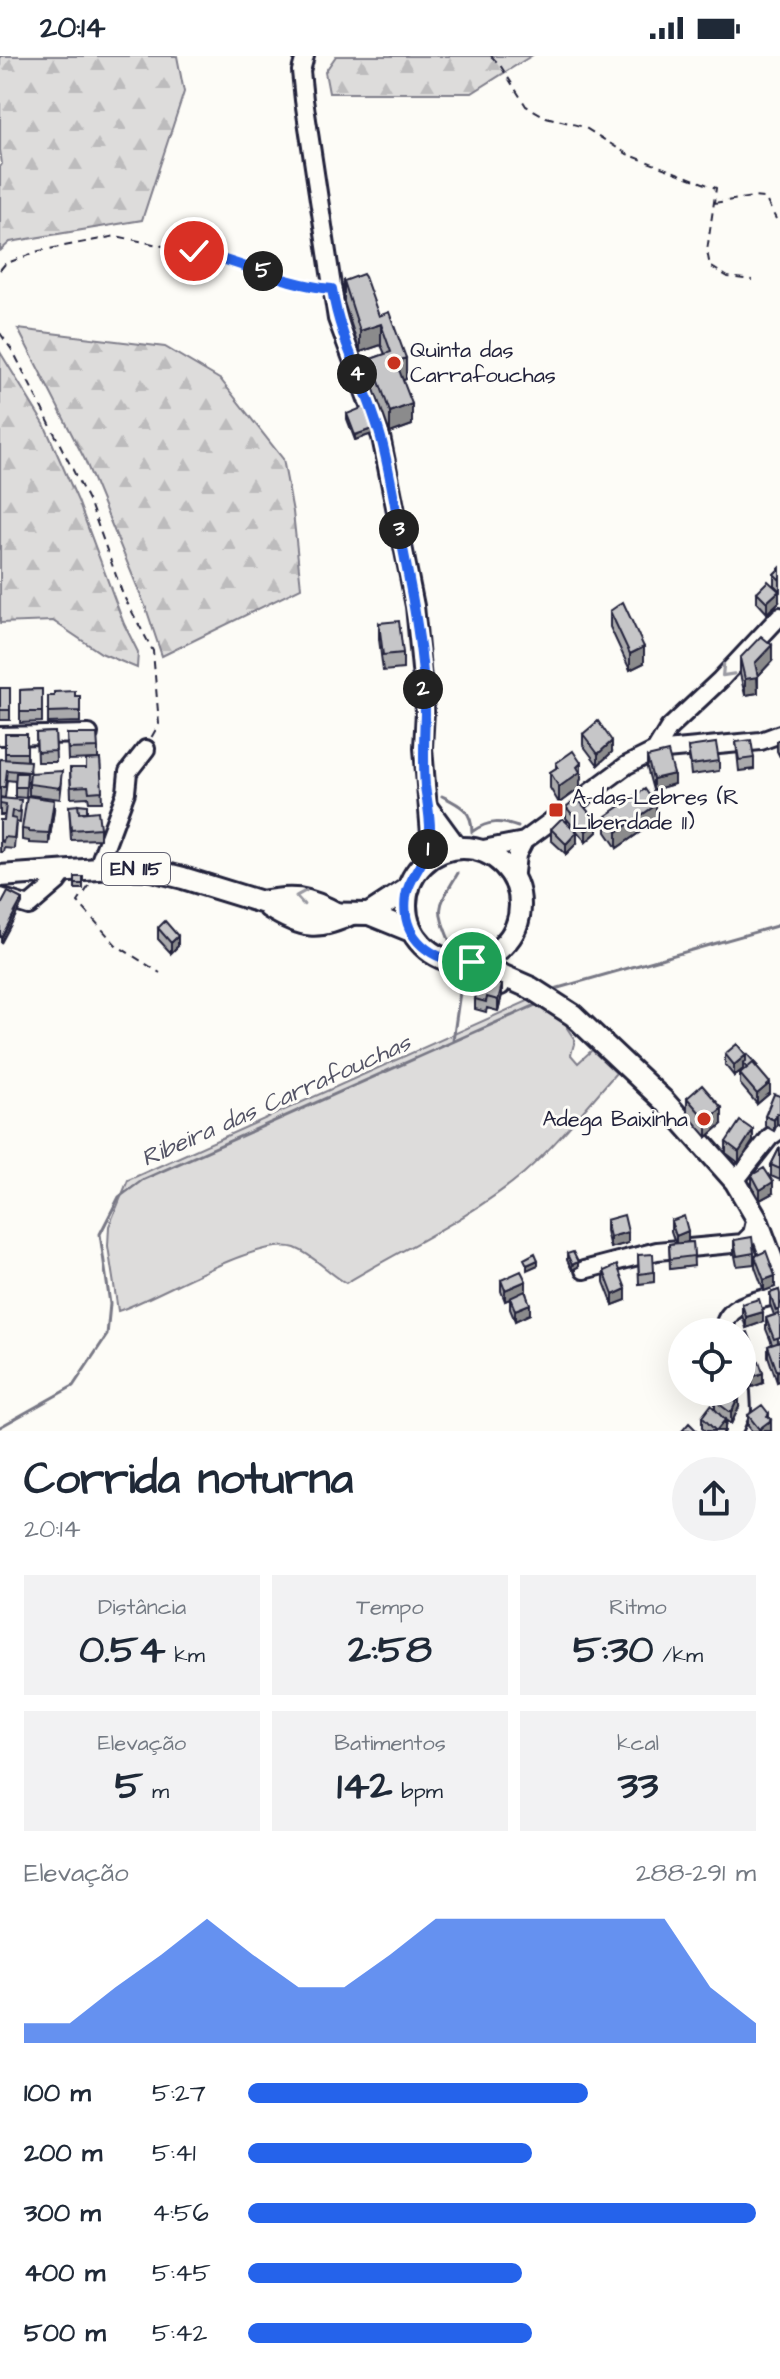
<!DOCTYPE html>
<html lang="pt">
<meta charset="utf-8">
<style>
body{margin:0;font-family:"Architects Daughter",sans-serif;background:#f2f2f3;color:#1f2937;height:100vh;display:flex;flex-direction:column;font-size:30px;white-space:nowrap}
*{box-sizing:border-box;margin:0}
p{font-size:26px;color:#747a83}
.icon{flex:none;width:44px;height:44px;fill:none;stroke:currentColor;stroke-width:2;stroke-linecap:round;stroke-linejoin:round}
.map{position:relative;height:1375px;overflow:hidden}
.drawer{display:flex;flex-direction:column;background:#fff;flex:1}
.drawer>*{flex:none}
.fabs{position:absolute;left:668px;top:1262px;display:grid;gap:16px}
.fabs a{display:grid;place-items:center;width:88px;height:88px;border-radius:50%;background:#fff;box-shadow:0 8px 32px #0002;font-size:40px}
.pin{position:absolute;display:grid;place-items:center;width:68px;height:68px;color:#fff;margin:-34px;border:4px solid #fff;border-radius:50%;box-shadow:0 2px 8px #0007}
.km{position:absolute;width:40px;height:40px;margin:-20px;border-radius:50%;background:#222;color:#fff;font-size:22px;line-height:40px;text-align:center}
.round{display:grid;place-items:center;flex:none;width:84px;height:84px;border-radius:42px;background:#f2f2f3}
.headline{display:flex;align-items:center;justify-content:space-between;height:136px;padding:0 24px}
h1{font-size:44px;font-weight:700;line-height:60px}
.stats{display:grid;grid-template-columns:repeat(3,1fr);gap:12px;height:136px;padding:8px 24px}
.stats div{display:grid;align-content:center;border-radius:0px;background:#f2f2f3;text-align:center}
.stats b{font-size:40px;font-weight:700}
.stats small{font-size:22px;font-weight:400}
.stats p{font-size:22px}
.chart{height:224px;padding:16px 24px}
.chart p{display:flex;justify-content:space-between}
.chart svg{width:100%;height:144px;margin-top:8px;fill:#2563eb;opacity:.7}
ul{padding:0 24px;list-style:none;font-size:26px}
li{display:grid;grid-template-columns:128px 96px 1fr;align-items:center;height:60px}
li i{height:20px;border-radius:10px;background:#2563eb}
.status{display:flex;justify-content:space-between;align-items:center;height:56px;padding:0 40px;background:#fff;direction:ltr}
.status svg{height:22px;fill:currentColor}
.map>svg:first-child{display:block}
.grass{fill:#dddcdb;stroke:#807f8b;stroke-width:2}
.forest{fill:url(#forest-firs);stroke:#807f8b;stroke-width:2}
.lines{fill:none;stroke-linecap:round;stroke-linejoin:round}
.stream{stroke:#787885;stroke-width:3}
.minor-casing{stroke:#22223b;stroke-width:22}
.major-casing{stroke:#22223b;stroke-width:26}
.path{stroke:#22223b;stroke-width:2;stroke-dasharray:8 6;stroke-linecap:butt}
.minor{stroke:#fdfcf7;stroke-width:16}
.major{stroke:#fdfcf7;stroke-width:20}
.wall{fill:#aaaaac;stroke:#22223b;stroke-width:2}
.shaded-wall{fill:#8b8b8c;stroke:#22223b;stroke-width:2}
.building{fill:#c6c6c8;stroke:#22223b;stroke-width:2}
.oneway{stroke:#9a9aa2}
.route-casing{stroke:#fff;stroke-width:16}
.route{stroke:#2563eb;stroke-width:10}
.poi-dot{fill:#c8321e;stroke:#fdfcf7;stroke-width:3}
.labels{text-anchor:middle;dominant-baseline:central;stroke-width:6;stroke-linejoin:round;paint-order:stroke}
.shield{fill:#fdfcf7;stroke:#646373;stroke-width:2}
.shield-label{font-size:20px;font-weight:bold;fill:#22223b}
.poi-label{font-size:22px;fill:#22223b;stroke:#fdfcf7;text-anchor:start}
.water-label{font-size:24px;font-style:italic;fill:#545466;stroke:#fdfcf7}
</style>
<div class="status"><b>20:14</b><svg viewBox="0 0 49 12"><path d="M0 12V9h3v3zM5 12V6h3v6zM10 12V3h3v9zM15 12V0h3v12zM26 1h20v11H26zM47 4h2v5h-2z"/></svg></div>
<div class="map">
<svg width="780" height="1375" viewBox="0 0 780 1375">
<defs>
<pattern id="forest-firs" width="22" height="20" patternUnits="userSpaceOnUse" patternTransform="scale(2)"><rect width="22" height="20" fill="#dddcdb"/><path d="M5 1l3.5 6h-7zM16 11l3.5 6h-7z" fill="#bdbcbd"/></pattern>
</defs>
<rect width="100%" height="100%" fill="#fdfcf7"/>
<filter id="ink" filterUnits="userSpaceOnUse"><feTurbulence type="fractalNoise" baseFrequency=".0125" numOctaves="2"/><feDisplacementMap in="SourceGraphic" scale="16" xChannelSelector="R" yChannelSelector="G"/><feConvolveMatrix kernelMatrix="1 2 1 2 8 2 1 2 1" color-interpolation-filters="sRGB"/></filter>
<g filter="url(#ink)">
<path class="grass" d="M532 943 538 946 545 955 549 953 568 967 567 972 575 984 571 999 578 1007 592 994 616 1017C586 1051 558 1087 524 1117 471 1162 406 1191 346 1227 329 1218 314 1199 295 1192 258 1180 158 1242 118 1255L108 1190 109 1170 128 1124Z"/>
<path class="forest" d="M0 0H177L184 36 142 164 10 186 0 195V111L2 108 0 94Z
M336 0H531L472 37H329L325 16Z
M18 273 165 291 221 324 283 403 293 456 301 532 162 600 146 552 85 404Z
M0 296 44 368 78 445 124 568 138 596 137 612 101 597 53 565 0 567Z"/>
<g class="lines">
<path class="stream" d="M442 740C460 749 472 754 472 776
M473 775C489 764 501 765 518 771
M450 886C435 850 438 851 458 817
M551 934 780 869
M453 985 461 929
M0 1371 73 1330 107 1279 110 1248 100 1178 119 1141 142 1124 538 948"/>
<g class="minor-casing">
<path id="minor" d="M305 0 301 15 304 44 337 263 381 381 415 550 425 655 423 692 430 778 423 808
M0 680 89 678
M655 695 669 672 720 624 780 560
M429 751 459 792
M478 794 524 785 627 709 655 695 761 685 780 678
M97 813 126 736 128 716 146 693
M514 825 517 799 524 785
M0 841 29 850 57 826 65 815
M257 845C292 837 308 839 340 857
M268 853C301 874 319 877 354 859
M474 921 501 930
M735 1125 770 1081 780 1074
M584 1214 657 1195 743 1187 752 1178 756 1161
M724 1276C723 1248 758 1245 780 1238
M733 1375 742 1354 741 1336"/>
</g>
<g class="major-casing">
<path id="major" d="M406 849a57 57 0 1 1 114 0a57 57 0 1 1-114 0Z
M0 820 113 812 147 813 183 822 287 854 307 857 369 858 411 875
M369 858 409 832
M472 906 531 932 573 959 664 1045 735 1125 756 1161 780 1225"/>
</g>
<path class="path" d="M491 0 500 9 526 50 546 61 584 71 627 98 716 132 707 195 710 210 728 221 752 224
M714 147 752 141 765 142 776 163
M0 214 5 208 39 195 116 180 233 205 319 232
M0 277 14 297 91 450 123 539 153 595 159 668 151 682
M89 830 78 846 116 889 160 917"/>
<use href="#minor" class="minor"/>
<use href="#major" class="major"/>
</g>
<path class="wall" d="M344 225 379 260 406 323 403 324 412 369 390 377 371 325V303L385 298 381 289 360 296 344 246Z
M347 358 372 378 355 384 347 363Z
M780 512V535L774 529V518Z
M757 536 779 546 767 557 757 546Z
M610 555 644 607 630 614 610 571Z
M379 567 403 597V613L383 615 379 583Z
M740 602 772 605 758 620V637L745 639 740 618Z
M0 632H10V664H0Z
M42 633V666L20 667V634Z
M48 640H80V666L48 667Z
M55 676 56 706H37L36 677Z
M5 678H27V705L30 717 62 726 60 743 29 739V724V726H27L26 742 15 741V725L7 724 5 742 0 741V703L5 704Z
M67 678 98 692V703L68 704Z
M583 678 612 696 598 709 583 689Z
M780 683V701L777 695V685Z
M736 686 754 702V713L739 715Z
M688 691 719 705V715L691 719Z
M647 701 674 728 653 734 647 712Z
M100 703 102 746H89L88 741 71 742 70 712H86Z
M556 707 581 723 580 725V732L559 747 550 732V716L556 712Z
M0 742 21 755 20 767 16 766 14 793 4 792 3 796H0V764H4L5 759H0Z
M69 750 87 756 100 772V783L71 784Z
M566 751 597 776 586 786 566 762Z
M54 754 49 788 29 787V785L22 784V773Z
M606 760 656 765 617 792 606 776Z
M551 773 577 787 566 798 551 784Z
M75 821H83V833H75Z
M158 872 178 890 171 897 158 883Z
M502 939 498 955 487 952 486 956 475 953V943Z
M725 998 756 1010 770 1037 757 1048 740 1028V1018L744 1014 743 1013 734 1020 725 1009Z
M780 1040V1069L777 1068 774 1075 765 1070V1060Z
M687 1042 722 1068 707 1081 687 1058Z
M753 1085 739 1107 726 1097V1086Z
M780 1091V1124L771 1120V1109Z
M752 1119 773 1137 760 1144 752 1130Z
M606 1164 628 1187 610 1192 606 1175Z
M671 1165 688 1186H693L694 1210 670 1213 669 1188 675 1187 671 1175Z
M734 1184 754 1197V1208L737 1210 734 1195Z
M567 1198 578 1211 572 1214 567 1204Z
M638 1199 654 1216V1226L639 1228Z
M755 1200 775 1231 764 1235 755 1211Z
M604 1215 626 1244 613 1249 604 1226Z
M501 1224 526 1236 530 1258 515 1265 510 1253V1243L505 1245 501 1235Z
M779 1234 777 1326 768 1300V1290L772 1288 766 1273V1262L774 1259 770 1248V1237Z
M742 1248 763 1266 746 1272 742 1259Z
M742 1278 755 1306 744 1310 742 1304Z
M748 1309 763 1327 752 1331 748 1320Z
M715 1345 739 1351 731 1368 724 1363 725 1364V1375H705L702 1372V1361L715 1353Z
M748 1359 769 1362 771 1375H752L748 1370Z"/>
<path class="shaded-wall" d="M381 268V289L360 296V275Z
M406 302V323L396 327V306Z
M412 348V369L390 377V356Z
M372 373V378L355 384V379Z
M779 535V546L767 557V546Z
M772 589V605L757 621 758 637 745 639V623L755 607Z
M644 591V607L630 614V598Z
M612 685V696L598 709V698Z
M581 707V723L580 725V732L559 747V731L577 711Z
M674 718V728L653 734V723Z
M54 744V754L49 788V777Z
M656 749V765L617 792V776Z
M597 766V776L586 786V775Z
M577 776V787L566 798V788Z
M22 843V848L1 887V882Z
M178 880V890L171 897V887Z
M502 929V939L498 955V944Z
M746 999V1010L743 1007V1013L734 1020V1009Z
M770 1027V1037L757 1048V1038Z
M722 1052V1068L707 1081V1065Z
M777 1057V1068L774 1075V1064Z
M753 1074V1085L739 1107V1096Z
M773 1126V1137L760 1144V1134Z
M688 1175V1186L676 1190V1180Z
M628 1176V1187L610 1192V1181Z
M538 1204V1209L527 1214V1209Z
M578 1206V1211L572 1214V1209Z
M775 1220V1231L764 1235V1224Z
M526 1225V1236L505 1245V1234Z
M626 1233V1244L613 1249V1239Z
M530 1248V1258L515 1265V1254Z
M763 1256V1266L746 1272V1261Z
M755 1295V1306L744 1310V1299Z
M780 1314V1325L777 1326V1315Z
M763 1317V1327L752 1331V1321Z
M739 1340V1351L731 1368V1357Z
M769 1358V1366L771 1364V1375H759Z
M725 1364V1375H716Z"/>
<path class="building" d="M363 218 365 221 379 260 389 256 406 302 396 306 412 348 390 356 371 303 391 296 381 268 360 275 344 225Z
M364 351 372 373 355 379 347 358Z
M780 512V524L774 518Z
M768 525 779 535 767 546 757 536Z
M623 546 644 591 630 598 610 555Z
M399 565 403 597 383 599 379 567Z
M761 580 772 589 755 607 758 621 745 623 740 602Z
M0 632H10V654H0Z
M42 633V656H20V634Z
M75 635V640H80V655L48 656V640H54V636Z
M598 665 612 685 598 698 583 678Z
M55 676 56 695 37 696 36 677Z
M5 678H27V697H5Z
M67 678H97L98 692 68 693Z
M751 684 754 702 739 704 736 686Z
M716 687 719 705 691 709 688 691Z
M573 695 581 707 577 711 580 716 559 731 550 716 558 711 556 707Z
M668 696 674 718 653 723 647 701Z
M0 703 30 705 29 716 7 714 5 731H0Z
M100 703 102 735 89 736 88 730 71 731 70 712H86V704Z
M62 715 60 732 29 728 30 717Z
M16 717H27L26 731H15Z
M645 733 656 749 617 776 606 760Z
M27 740 54 744 49 777 29 776V774L22 773Z
M0 742 21 744 20 756 12 755 11 762 16 763 14 782 4 781 3 786 0 785V764H4L6 749 0 748Z
M577 742 597 766 586 775 566 751Z
M78 748 87 749V756H79Z
M78 749 79 757 98 755 100 772 71 774 69 750Z
M562 762 577 776 566 788 551 773Z
M75 821H83V828H75Z
M8 836 22 843 1 882 0 881V851Z
M165 865 178 880 171 887 158 872Z
M480 923 502 929 498 944 487 941 486 946 475 943Z
M737 988 746 999 734 1009 725 998Z
M747 998 756 1008 753 1007 747 1012 743 1007 746 1005V999Z
M753 1007 770 1027 757 1038 740 1018Z
M702 1029 722 1052 707 1065 687 1042Z
M774 1038 780 1040V1058L777 1057 774 1064 765 1060Z
M740 1065 753 1074 739 1096 726 1086Z
M780 1091V1113L771 1109Z
M764 1112 773 1126 760 1134 752 1119Z
M624 1159 628 1176 610 1181 606 1164Z
M684 1160 688 1175 676 1180 671 1165Z
M752 1181 754 1197 737 1200 734 1184Z
M693 1186 694 1200 670 1203 669 1188Z
M766 1195 775 1220 764 1224 755 1200Z
M573 1196 578 1206 572 1209 567 1198Z
M535 1197 538 1204 527 1209 524 1203Z
M653 1198 654 1216 639 1218 638 1199Z
M617 1209 626 1233 613 1239 604 1215Z
M521 1215 526 1225 505 1234 501 1224Z
M779 1234 780 1238V1253L776 1255 770 1237Z
M525 1235 530 1248 515 1254 510 1242Z
M759 1243 763 1256 746 1261 742 1248Z
M778 1258 780 1263V1281L774 1283 766 1262Z
M748 1276 755 1295 744 1299 742 1293V1278Z
M780 1286V1314L777 1315 768 1290Z
M759 1305 763 1317 752 1321 748 1309Z
M728 1336H732L739 1340 731 1357 715 1345 718 1338 721 1340Z
M711 1349 725 1364 716 1375 702 1361Z
M762 1349 769 1358 767 1360 771 1364 759 1373 748 1359Z
M689 1367 697 1375H682Z"/>
<defs><path id="oneway-chevron" d="M-2-3.5L2.5 0L-2 3.5" fill="none" stroke-width="1.6" stroke-linecap="round" stroke-linejoin="round" transform="scale(2)"/></defs>
<g class="oneway">
<use href="#oneway-chevron" transform="translate(726 616) rotate(133)"/>
<use href="#oneway-chevron" transform="translate(301 841) rotate(-171)"/>
</g>
</g>
<g class="lines" filter="url(#ink)">
<g class="route-casing">
<path id="route" d="M194 195C240 206 286 229 332 233 340 285 367 331 381 382 390 415 395 450 401 483 412 537 425 603 425 658 424 682 423 706 425 730 427 746 431 762 430 779 429 806 410 817 406 840 400 883 433 907 472 906"/>
</g>
<use href="#route" class="route"/>
</g>
<g class="poi-dot">
<circle cx="394" cy="307" r="8"/>
<rect x="548" y="746" width="16" height="16" rx="4"/>
<circle cx="704" cy="1063" r="8"/>
</g>
<g class="labels">
<rect class="shield" x="102" y="797" width="68" height="32" rx="6"/>
<g class="shield-label">
<text x="136" y="813">EN 115</text>
</g>
<g class="poi-label">
<text x="410" y="294">Quinta das<tspan x="410" dy="25">Carrafouchas</tspan></text>
<text x="572" y="741">A-das-Lebres (R<tspan x="572" dy="25">Liberdade 11)</tspan></text>
<text x="688" y="1063" text-anchor="end">Adega Baixinha</text>
</g>
<g class="water-label">
<text transform="translate(276 1045) rotate(-24)">Ribeira das Carrafouchas</text>
</g>
</g>
</svg>
<div class="fabs">
<a><svg class="icon" aria-label="locate" viewBox="0 0 24 24"><circle cx="12" cy="12" r="6"/><path d="M12 2v4M12 18v4M2 12h4M18 12h4"/></svg></a>
</div>
<div class="pin" style="left:472px;top:906px;background:#1e9e55"><svg class="icon" aria-label="arrive" viewBox="0 0 24 24"><path d="M6 21V4h12l-3 4 3 4H6"/></svg></div>
<div class="pin" style="left:194px;top:195px;background:#d93025"><svg class="icon" aria-label="check" viewBox="0 0 24 24"><path d="M5 12l5 5 9-10"/></svg></div>
<b class="km" style="left:428px;top:793px">1</b>
<b class="km" style="left:423px;top:633px">2</b>
<b class="km" style="left:399px;top:473px">3</b>
<b class="km" style="left:357px;top:318px">4</b>
<b class="km" style="left:263px;top:215px">5</b>
</div>
<section class="drawer">
<div class="headline"><div><h1>Corrida noturna</h1><p>20:14</p></div><a class="round"><svg class="icon" aria-label="share" viewBox="0 0 24 24"><path d="M12 15V3M7 8l5-5 5 5M5 13v7h14v-7"/></svg></a></div>
<div class="stats">
<div><p>Distância</p><b>0.54<small> km</small></b></div>
<div><p>Tempo</p><b>2:58</b></div>
<div><p>Ritmo</p><b>5:30<small> /km</small></b></div>
</div>
<div class="stats">
<div><p>Elevação</p><b>5<small> m</small></b></div>
<div><p>Batimentos</p><b>142<small> bpm</small></b></div>
<div><p>kcal</p><b>33</b></div>
</div>
<div class="chart"><p><span>Elevação</span>288–291 m</p>
<svg viewBox="0 0 160 44" preserveAspectRatio="none"><path d="M0 44V38L10 38L20 27L30 17L40 6L50 17L60 27L70 27L80 17L90 6L100 6L110 6L120 6L130 6L140 6L150 27L160 38V44z"/></svg>
</div>
<ul>
<li><b>100 m</b>5:27<i style="width:67%"></i></li>
<li><b>200 m</b>5:41<i style="width:56%"></i></li>
<li><b>300 m</b>4:56<i style="width:100%"></i></li>
<li><b>400 m</b>5:45<i style="width:54%"></i></li>
<li><b>500 m</b>5:42<i style="width:56%"></i></li>
</ul>
</section>
